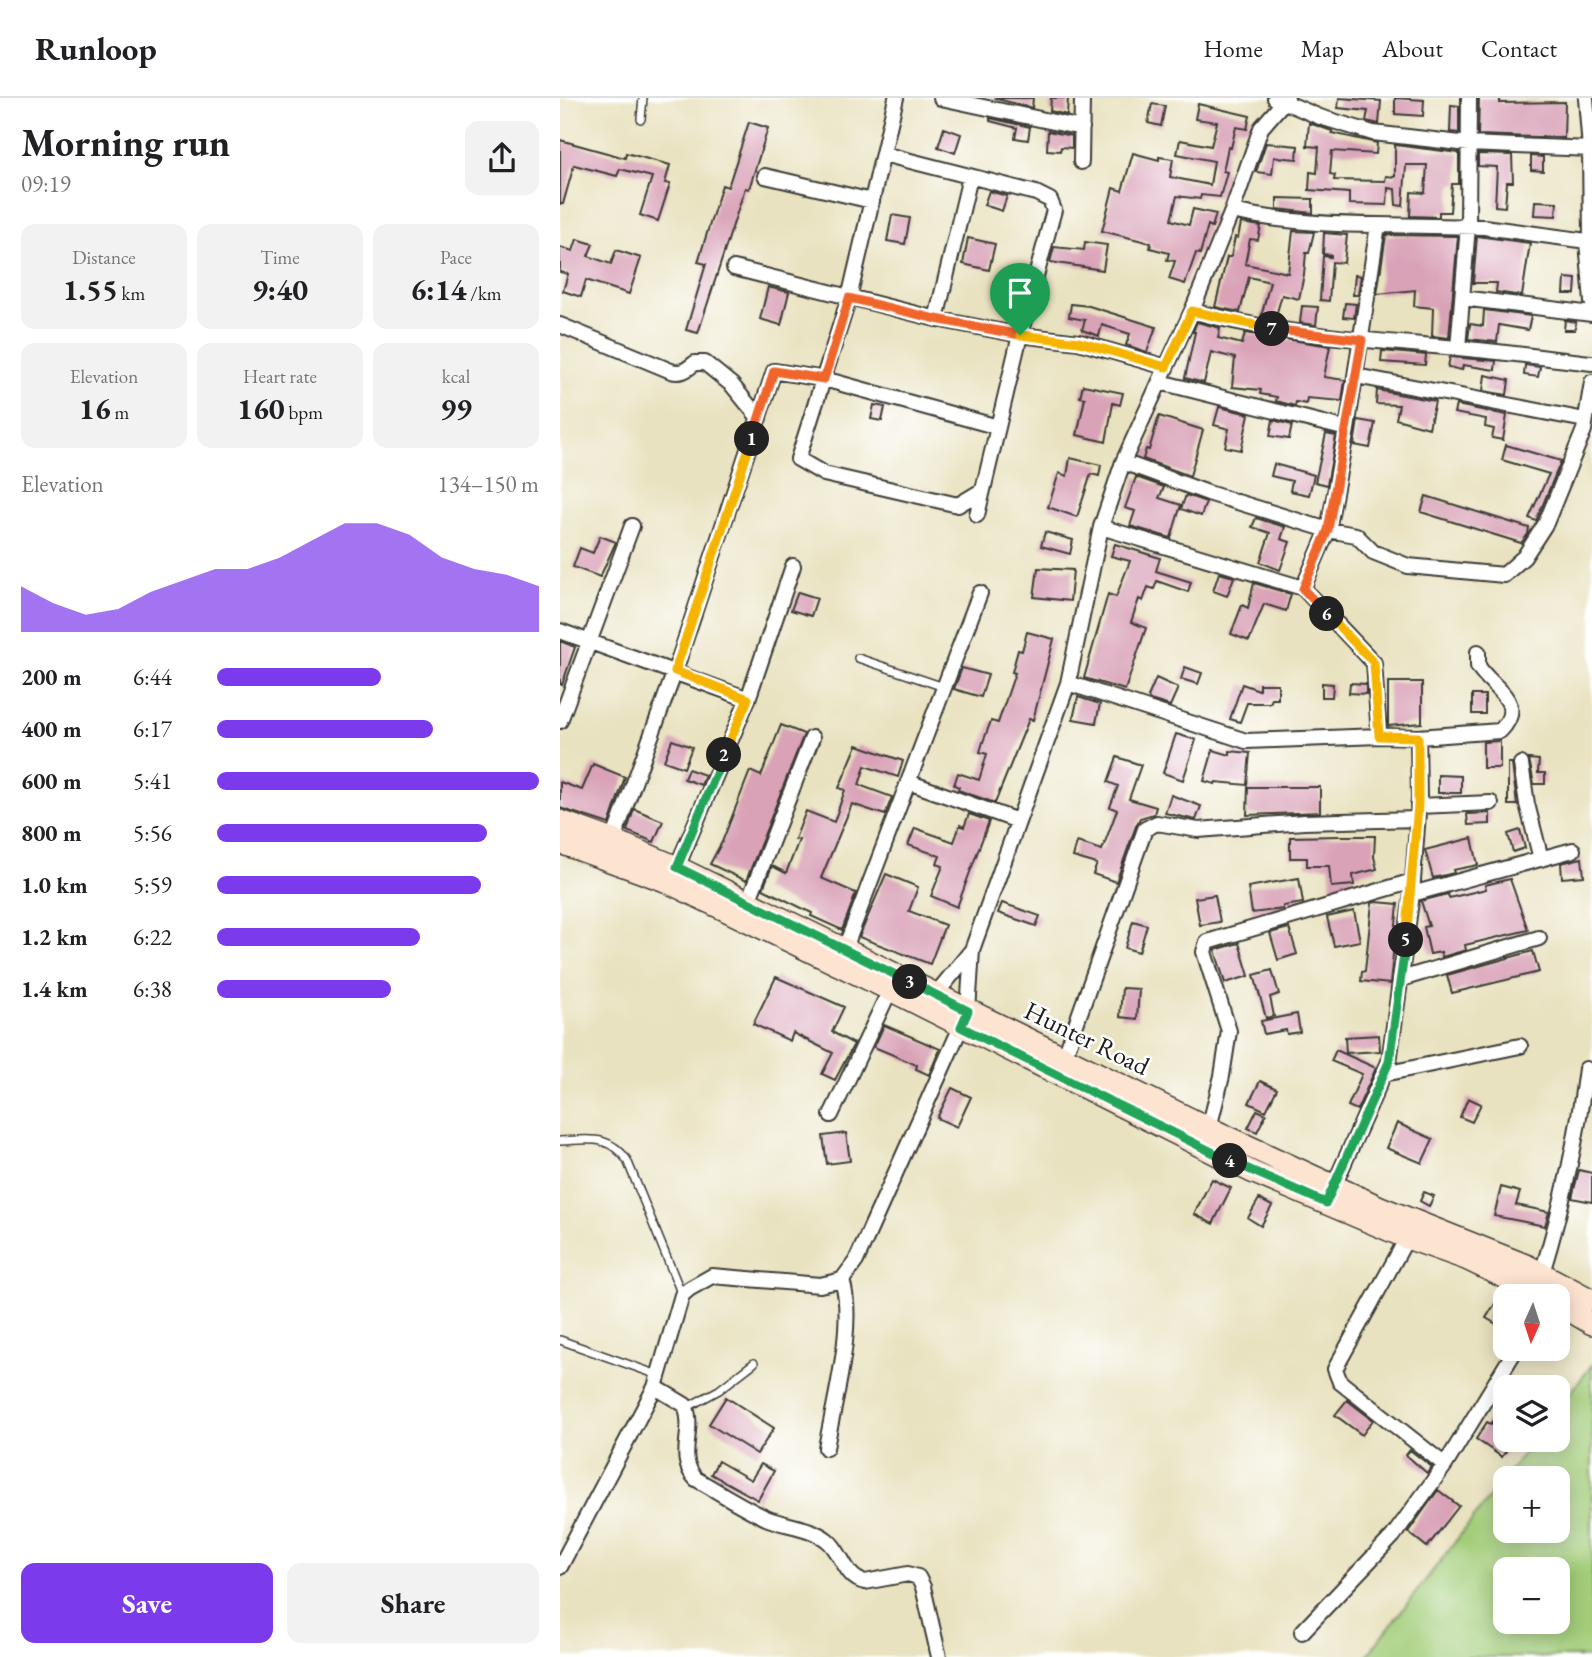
<!DOCTYPE html>
<meta charset="utf-8">
<style>
body{margin:0;font-family:"EB Garamond",serif;background:#f2f2f2;color:#202124;height:100vh;display:flex;flex-direction:column;font-size:26px;white-space:nowrap}
*{box-sizing:border-box;margin:0}
p{font-size:23px;color:#757577}
.icon{flex:none;width:38px;height:38px;fill:none;stroke:currentColor;stroke-width:2;stroke-linecap:round;stroke-linejoin:round}
.map{position:relative;flex:1;overflow:hidden}
.panel{display:flex;flex-direction:column;background:#fff;width:560px}
.panel>*{flex:none}
.needle{width:46px;rotate:183deg}
.tools{position:absolute;left:933px;top:1186px;display:grid;gap:14px}
.tools a{display:grid;place-items:center;width:77px;height:77px;border-radius:14px;background:#fff;box-shadow:0 4px 18px #0003;font-size:35px}
.pin{position:absolute;display:grid;place-items:center;width:60px;height:60px;color:#fff;margin:-72px -30px;border-radius:50% 50% 50% 0;rotate:-45deg;box-shadow:0 0 7px #0007}
.pin .icon{rotate:45deg}
.km{position:absolute;width:35px;height:35px;margin:-18px;border-radius:50%;background:#222;color:#fff;font-size:19px;line-height:35px;text-align:center}
.round{display:grid;place-items:center;flex:none;width:74px;height:74px;border-radius:14px;background:#f2f2f2}
.head{display:flex;align-items:center;justify-content:space-between;height:119px;padding:0 21px}
h1{font-size:38px;font-weight:700;line-height:52px}
.figures{display:grid;grid-template-columns:repeat(3,1fr);gap:10px;height:119px;padding:7px 21px}
.figures div{display:grid;align-content:center;border-radius:14px;background:#f2f2f2;text-align:center}
.figures b{font-size:30px;font-weight:700}
.figures small{font-size:19px;font-weight:400}
.figures p{font-size:19px}
.chart{height:196px;padding:14px 21px}
.chart p{display:flex;justify-content:space-between}
.chart svg{width:100%;height:126px;margin-top:7px;fill:#7c3aed;opacity:.7}
.primary-button{display:flex;gap:14px;margin-top:auto;padding:14px 21px}
.primary-button a{flex:1;height:80px;border-radius:14px;background:#7c3aed;color:#fff;font-size:28px;font-weight:700;line-height:80px;text-align:center}
.primary-button a+a{background:#f2f2f2;color:#202124}
ul{padding:0 21px;list-style:none;font-size:23px}
li{display:grid;grid-template-columns:112px 84px 1fr;align-items:center;height:52px}
li i{height:18px;border-radius:9px;background:#7c3aed}
header{display:flex;align-items:center;gap:42px;box-sizing:border-box;height:98px;padding:0 35px;background:#fff;border-bottom:2px solid #e0e0e0}
header strong{font-size:33px}
nav{display:flex;gap:38px;margin-inline-start:auto;font-size:24px}
main{display:flex;flex:1;min-height:0}
.map>svg:first-child{display:block}
.green{fill:#a3cd79;stroke:#60744a;stroke-width:2;fill-rule:evenodd}
.building{fill:#d9a2b7}
.lines{fill:none;stroke-linecap:round;stroke-linejoin:round}
.service-casing{stroke:#3b3a35;stroke-width:10}
.minor-casing{stroke:#3b3a35;stroke-width:18}
.secondary-casing{stroke:#3b3a35;stroke-width:24}
.service{stroke:#fff;stroke-width:7}
.minor{stroke:#fff;stroke-width:14}
.secondary{stroke:#fde4d1;stroke-width:21}
.split-1-casing{stroke:#fff;stroke-width:14}
.split-2-casing{stroke:#fff;stroke-width:14}
.split-3-casing{stroke:#fff;stroke-width:14}
.split-4-casing{stroke:#fff;stroke-width:14}
.split-5-casing{stroke:#fff;stroke-width:14}
.split-6-casing{stroke:#fff;stroke-width:14}
.split-7-casing{stroke:#fff;stroke-width:14}
.split-8-casing{stroke:#fff;stroke-width:14}
.split-1{stroke:#f0652b;stroke-width:9}
.split-2{stroke:#f5b400;stroke-width:9}
.split-3{stroke:#22a559;stroke-width:9}
.split-4{stroke:#22a559;stroke-width:9}
.split-5{stroke:#22a559;stroke-width:9}
.split-6{stroke:#f5b400;stroke-width:9}
.split-7{stroke:#f0652b;stroke-width:9}
.split-8{stroke:#f5b400;stroke-width:9}
.labels{text-anchor:middle;dominant-baseline:central;stroke-width:5;stroke-linejoin:round;paint-order:stroke}
.street-label{font-size:26px;fill:#1c1c1c;stroke:#fff}
</style>
<header>
<strong>Runloop</strong>
<nav><a>Home</a><a>Map</a><a>About</a><a>Contact</a></nav>
</header>
<main>
<section class="panel">
<div class="head"><div><h1>Morning run</h1><p>09:19</p></div><a class="round"><svg class="icon" aria-label="share" viewBox="0 0 24 24"><path d="M12 15V3M7 8l5-5 5 5M5 13v7h14v-7"/></svg></a></div>
<div class="figures">
<div><p>Distance</p><b>1.55<small> km</small></b></div>
<div><p>Time</p><b>9:40</b></div>
<div><p>Pace</p><b>6:14<small> /km</small></b></div>
</div>
<div class="figures">
<div><p>Elevation</p><b>16<small> m</small></b></div>
<div><p>Heart rate</p><b>160<small> bpm</small></b></div>
<div><p>kcal</p><b>99</b></div>
</div>
<div class="chart"><p><span>Elevation</span>134–150 m</p>
<svg viewBox="0 0 160 44" preserveAspectRatio="none"><path d="M0 44V28L10 34L20 38L30 36L40 30L50 26L60 22L70 22L80 18L90 12L100 6L110 6L120 10L130 18L140 22L150 24L160 28V44z"/></svg>
</div>
<ul>
<li><b>200 m</b>6:44<i style="width:51%"></i></li>
<li><b>400 m</b>6:17<i style="width:67%"></i></li>
<li><b>600 m</b>5:41<i style="width:100%"></i></li>
<li><b>800 m</b>5:56<i style="width:84%"></i></li>
<li><b>1.0 km</b>5:59<i style="width:82%"></i></li>
<li><b>1.2 km</b>6:22<i style="width:63%"></i></li>
<li><b>1.4 km</b>6:38<i style="width:54%"></i></li>
</ul>
<div class="primary-button"><a>Save</a><a>Share</a></div>
</section>
<div class="map">
<svg width="1032" height="1559" viewBox="0 0 1032 1559">
<rect width="100%" height="100%" fill="#fff"/>
<filter id="ink" filterUnits="userSpaceOnUse"><feTurbulence type="fractalNoise" baseFrequency=".0143" numOctaves="2"/><feDisplacementMap in="SourceGraphic" scale="14" xChannelSelector="R" yChannelSelector="G"/><feConvolveMatrix kernelMatrix="1 2 1 2 8 2 1 2 1" color-interpolation-filters="sRGB"/></filter>
<filter id="wash" filterUnits="userSpaceOnUse"><feTurbulence type="fractalNoise" baseFrequency=".00686" numOctaves="4" result="noise"/><feDisplacementMap in="SourceGraphic" scale="28" xChannelSelector="R" yChannelSelector="G"/><feGaussianBlur stdDeviation="1.57" result="paint"/><feColorMatrix in="noise" values="0 0 0 0 0 0 0 0 0 0 0 0 0 0 0 0 0 1.4 0 .05"/><feComposite in="paint" operator="in"/></filter>
<g filter="url(#wash)">
<rect width="100%" height="100%" fill="#e9e2c0"/>
<path class="green" d="M1032 1267V1559H806L974 1342H998V1311ZM945 1381H998V1433H945ZM945 1472H998V1524H945Z"/>
<g id="blocks">
<path class="building" d="M434 0H473L472 10Z
M491 0H508L507 17 490 13Z
M779 0 821 3 819 26 806 23 808 13 778 10Z
M835 0 864 2 863 18 835 16Z
M919 0H940V5L1005 4 1004 40 918 37Z
M592 6 605 8 601 28 588 25Z
M638 6 690 18 687 31 676 29 671 50 668 49 663 73 667 74 660 99 641 97 640 101 617 98 611 122 629 127 633 111 656 116 652 129 648 127 640 156 636 155 625 186 609 181 615 163 607 162 609 155 590 150 591 145 542 133 553 90 562 93 573 55 599 62V59L613 61 610 79 650 87 654 63 617 56 620 42 651 48 657 24 635 21Z
M891 7 899 8V35L890 34Z
M430 20 470 29 468 42 455 40 457 30 430 23Z
M189 24 208 30 189 91 185 90 138 235 126 232 146 166 138 164 162 87 168 89Z
M749 25 772 33V35L817 45 816 56 772 53 770 76 775 77 774 82 825 83 826 78 835 79V47L899 55V86H892L890 114H879V119L850 118 851 94 865 95 867 67H846L843 108 836 107 835 91 828 90 827 107 789 106V95L749 92 750 74 757 75 759 49 747 48Z
M384 30 401 36 395 55 378 49Z
M488 33 512 38V50L501 49 500 53 487 52Z
M0 42 65 60 66 55 110 67 105 85 110 86 98 123 80 117 92 79 60 71 57 78 14 67 3 106H0Z
M706 45 738 48 737 61 714 59 712 76 696 74Z
M918 56 952 57 953 84H947L945 109 935 108 937 69 918 68Z
M971 58 983 59V73L971 72Z
M429 93 447 98 442 113 424 107Z
M717 100 753 101V115L717 111Z
M975 103 997 104 996 118 974 117Z
M332 117 350 120 345 146 327 143Z
M681 125 701 128 698 142 690 141 685 166 728 175 733 133 754 134 749 155H746L744 176 739 201 722 197 715 221 701 219 710 184 689 179 680 214 655 209 667 159H671L675 139 678 140Z
M764 135 787 137 784 165 772 164 769 203 760 202 763 158 771 159V157L763 156Z
M826 137 898 138 889 240 872 238 873 210 854 208 855 192 817 196Z
M917 138 970 145 962 198 936 194 937 185H913Z
M408 140 435 146 429 172 403 166Z
M17 141 33 146 28 158 51 166 56 152 81 160 69 196 26 182 21 199 3 193 8 176 0 174V149L13 153Z
M525 144 547 147 543 172 490 164 494 149 524 152Z
M795 177 801 178 798 197H793Z
M1005 180 1016 181 1015 196H1004Z
M208 189 229 194 221 227 200 221Z
M785 205 796 206 794 220 783 219Z
M511 206 529 208 596 229 587 254 566 247 570 236 542 227 539 238 522 232 525 222 509 219Z
M742 208 758 209 756 227 740 225Z
M924 212 971 218 968 232 939 227 937 244 908 241 910 226 923 228Z
M1005 222 1016 224 1015 232H1004Z
M637 224 660 230 658 240 682 246 685 235 770 248 764 279 785 282 782 303 747 300 746 306 736 304 735 308 716 303 717 299 700 296 701 292 672 289 675 260 651 254 644 285 625 280 635 234H633Z
M822 253 866 257 865 267 821 264Z
M890 259 936 263 935 272 903 267 902 272 888 269Z
M965 267 980 269 978 279 964 277Z
M925 277 949 282 947 297 923 293Z
M523 287 563 295 560 307 553 305 546 344 517 337 525 300 520 299Z
M817 292 875 303 869 330 836 321 839 307 816 306Z
M314 307 325 309 322 323 311 321Z
M896 307 947 317 943 342 932 340 934 331 925 329 926 321 894 315Z
M659 309 689 316 681 352 665 349 669 331 654 327Z
M599 318 643 332 630 378 583 361 586 351 589 352Z
M713 322 732 327 729 341 710 338Z
M798 322 815 325 810 350 794 347Z
M766 336 776 338 767 387 755 384Z
M946 347 1001 363 976 423 969 420 989 376 942 362Z
M510 360 541 367 539 378 531 376 517 419 488 409 499 375 507 378Z
M714 366 754 377 749 397 730 393 732 383 711 378Z
M576 379 604 389 599 400 621 407 611 440 570 428 575 413 565 410Z
M626 397 646 404 641 418 621 411Z
M866 398 969 430 968 436 961 445 861 414Z
M696 420 725 429 721 441 730 444 720 472 700 464 710 435 692 429Z
M485 434 513 442 510 456 481 448Z
M40 438 56 444 40 479 13 469 20 450 33 455Z
M555 446 600 460 596 473 631 484 628 494 597 483 594 491 588 489 583 503 579 501 571 524 586 530 565 592 524 580 548 496 556 499 570 463 551 458Z
M478 470 513 472 510 503 474 499Z
M659 475 674 479 667 498 653 493Z
M694 485 731 496 726 513 704 506 689 543 671 536 682 507 688 510Z
M238 494 257 500 251 518 231 512Z
M467 534 494 541 473 622 469 621 435 705 398 692 399 689 394 687 398 675 419 682 427 656 420 654 423 644 431 623 438 625 455 575 452 574 458 552 462 553Z
M0 543 15 549 2 587 0 586Z
M625 569 642 575 638 586 621 581Z
M402 570 428 577 421 599 394 591Z
M596 580 618 590 610 608 590 602 588 599Z
M828 584H862V625L828 628Z
M762 585 773 586 772 599H762Z
M790 585 806 586V596L789 595Z
M682 586 699 592V586H718V601H712L710 605H687L680 624 670 621Z
M912 597H925V616H912Z
M518 599 540 606 536 625 513 621Z
M221 627 244 636 186 783 150 766 162 744 190 673 201 678Z
M616 636 636 642 623 682 603 675Z
M112 642 132 649 124 670 104 663Z
M940 643V670H923V644Z
M297 647 343 663 338 679 305 668 299 687 332 699 325 717 292 706 261 780 296 795 282 832 251 818 252 815 203 791 212 768 226 775 239 742 235 741 246 713 274 724 285 692 279 690Z
M653 652 670 657V653L690 655 687 687 656 684 655 686 644 683Z
M557 659 581 667 569 701 596 709 594 716 580 720 576 728 556 784 533 776 537 766 513 759 517 744 542 752 557 712 550 709 558 688 548 684Z
M969 661 979 662 978 675H985V686H974Z
M948 665H952L957 707H948Z
M33 666 65 679 49 726 0 710V684L22 692Z
M128 671 145 677 141 687 124 681Z
M878 677 901 678V695H878Z
M688 689H760V714L687 717Z
M611 697 641 708 636 722 605 715Z
M74 711 103 723 94 744 67 733Z
M930 715V726L908 727 907 716Z
M409 716 429 723 397 809 371 798 383 768 377 766 380 758 348 747 355 730 394 744 400 727 404 729Z
M960 732 965 750 953 754 948 736Z
M780 738H815L814 759 817 771 793 777 794 787 771 789 769 768H747V760H730V739Z
M912 740 918 767 893 772 894 775 873 780 865 752Z
M1022 760 1024 778 1002 780 1001 765Z
M326 776 358 789 349 813 385 827 370 866 299 839Z
M739 780 743 805 723 808V811L692 815 688 789Z
M950 781 968 832 905 847 906 852 882 859 881 854 870 856 864 829 869 828 861 803 888 796 889 800 926 791 925 787Z
M655 797 660 824 640 827 635 800Z
M816 804 838 806 830 886 801 883 802 874 805 873 812 805Z
M442 805 480 818 476 828 438 815Z
M794 813 800 843 774 848 767 819Z
M573 823 587 827 579 854 565 850Z
M729 830 737 856 718 862 710 835Z
M679 845 689 878 665 885 655 852Z
M973 853 979 874 892 895 887 877Z
M712 872 719 896 710 899 714 918 706 920 694 877Z
M216 879 284 909 272 934 294 946 275 982 262 976 273 955 233 935 230 943 193 926Z
M562 890 579 891 577 921 560 919Z
M737 916 740 934 727 936 726 932 704 936 701 923Z
M324 927 380 951 369 977 356 971 357 967 314 949Z
M819 937 820 953 786 955 785 939Z
M776 952 816 970 797 1012 788 1008 802 976 771 963Z
M700 983 717 991 706 1013 689 1005Z
M392 990 411 999 397 1029 377 1020Z
M908 1000 921 1006 912 1024 900 1019Z
M697 1012 706 1016 697 1034 688 1030Z
M837 1025 873 1041 862 1065 826 1050Z
M286 1035 290 1063 267 1066 263 1038Z
M1019 1072 1032 1075V1104L1012 1100Z
M652 1081 671 1090 653 1126 634 1116Z
M941 1089 960 1094 956 1107 989 1114 985 1128 934 1118Z
M864 1094 874 1098 869 1108 860 1103Z
M699 1101 712 1108 701 1128 688 1120Z
M943 1193 945 1194V1231L926 1220Z
M166 1299 214 1330 197 1356 149 1326Z
M787 1302 813 1322 802 1337 775 1317Z
M945 1308V1342H953L942 1359 916 1341 927 1324 931 1326Z
M850 1352 872 1369 867 1375 846 1357Z
M158 1363 191 1382 201 1366 214 1373 198 1402 151 1376Z
M878 1392 899 1408 867 1449 848 1434Z"/>
</g>
</g>
<g filter="url(#ink)">
<use href="#blocks" fill-opacity="0" stroke="#3b3a35" stroke-width="2"/>
<g class="lines">
<g class="service-casing">
<path id="service" d="M81 21 83 0
M298 560 384 589
M0 1043C30 1042 48 1036 67 1062L122 1197
M0 1242 98 1277
M126 1310 159 1292 194 1265"/>
</g>
<g class="minor-casing">
<path id="minor" d="M336 0 289 200 238 361 264 376 398 407 423 392
M381 0 522 30
M715 0 760 19 813 35 909 46 1032 51
M1026 0 1030 51 1031 141 1027 143
M323 56 476 95 490 102 494 112 460 237 417 417
M521 64 522 0
M205 78 312 103
M672 113C721 124 768 127 818 127
M174 170 376 221 460 237 519 244 606 269
M902 200 1032 216
M632 213C719 237 808 242 898 250 943 254 987 260 1032 265
M376 221 410 79
M0 227 111 273C122 276 126 272 135 265H145L172 287 199 320
M898 250 908 128 909 0
M796 278 1025 322
M600 284 787 331 818 127 924 129 1027 143 1032 204
M787 331 768 432 743 490 814 565 819 638
M563 364 648 395 768 432 796 437 813 454 848 468 944 477 964 459 986 425 1024 332 1032 284
M541 429 743 490
M0 533 188 601 233 468
M508 585 686 643 819 638 858 639
M0 623 72 428
M961 666 967 706 981 761
M348 684 458 723
M858 708 931 705
M53 742 115 573 214 273 264 281 438 329
M117 769 188 601
M852 796 1013 752
M188 804 252 640
M284 853 420 495
M841 881 979 840
M371 902 412 852
M504 960 585 731 597 725 638 732 744 724 857 721
M824 976 960 948
M271 1017 330 892
M649 1030 662 978 669 933 644 854 647 844 853 783
M771 1094 829 964 852 796 859 701 858 639 940 633C969 604 930 589 918 568V554
M847 1140 775 1271 780 1284 885 1367
M982 1175C1003 1106 1017 1042 1026 971
M95 1289 125 1307C136 1333 115 1359 136 1381 159 1394 182 1409 206 1420 225 1428 251 1429 267 1442 282 1453 285 1481 305 1484L348 1476 358 1479 363 1489 379 1559
M266 1350C274 1304 296 1225 282 1182
M0 1469 95 1289 122 1197 129 1191 152 1178 260 1187 282 1182 296 1163 408 913 412 852 508 585 541 429 563 364 632 213 672 113 701 30 727 0
M742 1534 833 1438 885 1367 956 1251"/>
</g>
<g class="secondary-casing">
<path id="secondary" d="M0 723 53 742 117 769 649 1030 820 1109 968 1168 1032 1202
M0 745 105 783 330 892 692 1074 847 1140 906 1161 985 1199
M998 1206 1032 1226"/>
</g>
<use href="#service" class="service"/>
<use href="#minor" class="minor"/>
<use href="#secondary" class="secondary"/>
</g>
</g>
<g class="lines" filter="url(#ink)">
<g class="split-1-casing">
<path id="split-1" d="M192 341 214 273 264 281 289 200 376 221 460 237"/>
</g>
<g class="split-2-casing">
<path id="split-2" d="M164 657 188 601 115 573 192 341"/>
</g>
<g class="split-3-casing">
<path id="split-3" d="M164 657 117 769 350 884"/>
</g>
<g class="split-4-casing">
<path id="split-4" d="M350 884 408 913 401 929 670 1063"/>
</g>
<g class="split-5-casing">
<path id="split-5" d="M670 1063 766 1105 829 964 846 842"/>
</g>
<g class="split-6-casing">
<path id="split-6" d="M767 516 814 565 819 638 858 639V708L846 842"/>
</g>
<g class="split-7-casing">
<path id="split-7" d="M712 231 802 242 768 432 743 491 767 516"/>
</g>
<g class="split-8-casing">
<path id="split-8" d="M460 237 519 244 606 269 632 213 712 231"/>
</g>
<use href="#split-1" class="split-1"/>
<use href="#split-2" class="split-2"/>
<use href="#split-3" class="split-3"/>
<use href="#split-4" class="split-4"/>
<use href="#split-5" class="split-5"/>
<use href="#split-6" class="split-6"/>
<use href="#split-7" class="split-7"/>
<use href="#split-8" class="split-8"/>
</g>
<g class="labels">
<g class="street-label">
<text transform="translate(527 940) rotate(26)">Hunter Road</text>
</g>
</g>
</svg>
<div class="tools">
<a><svg class="needle" viewBox="-14 -14 28 28"><path d="M0-13l5 13h-10z" fill="#e53935"/><path d="M0 13l5-13h-10z" fill="#757577"/></svg></a>
<a><svg class="icon" aria-label="layers" viewBox="0 0 24 24"><path d="M12 4l9 5-9 5-9-5zM3 14l9 5 9-5"/></svg></a>
<a>+</a>
<a>−</a>
</div>
<div class="pin" style="left:460px;top:237px;background:#1e9e55"><svg class="icon" aria-label="arrive" viewBox="0 0 24 24"><path d="M6 21V4h12l-3 4 3 4H6"/></svg></div>
<b class="km" style="left:192px;top:341px">1</b>
<b class="km" style="left:164px;top:657px">2</b>
<b class="km" style="left:350px;top:884px">3</b>
<b class="km" style="left:670px;top:1063px">4</b>
<b class="km" style="left:846px;top:842px">5</b>
<b class="km" style="left:767px;top:516px">6</b>
<b class="km" style="left:712px;top:231px">7</b>
</div>
</main>
